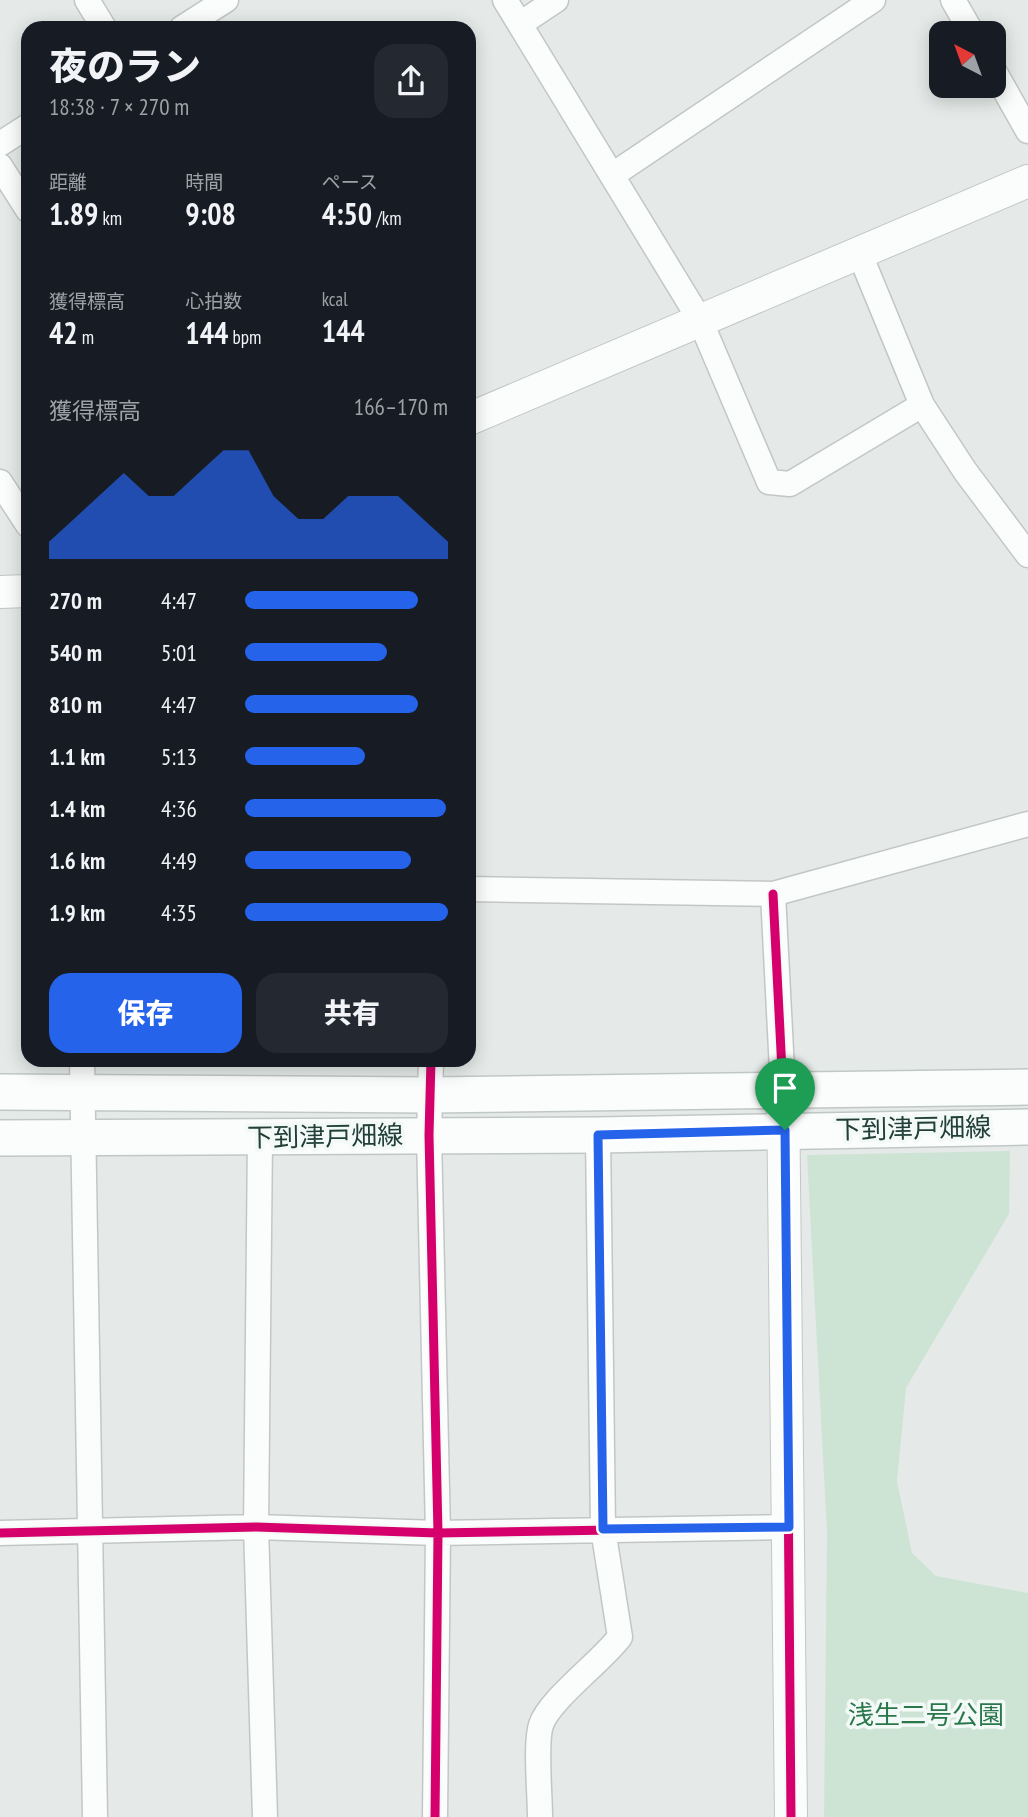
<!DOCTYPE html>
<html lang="ja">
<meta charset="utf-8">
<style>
body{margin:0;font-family:"PT Sans Narrow","Noto Sans JP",sans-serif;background:#242831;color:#f1f3f6;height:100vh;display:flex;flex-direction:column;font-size:26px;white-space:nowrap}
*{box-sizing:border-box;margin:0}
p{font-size:23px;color:#9ea1a6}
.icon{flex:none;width:38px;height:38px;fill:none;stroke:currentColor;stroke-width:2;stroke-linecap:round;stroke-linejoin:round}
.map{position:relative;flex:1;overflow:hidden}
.details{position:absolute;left:21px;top:21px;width:455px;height:1046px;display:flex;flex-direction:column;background:#171b24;border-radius:21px;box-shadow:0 4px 18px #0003}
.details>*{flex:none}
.needle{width:46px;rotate:319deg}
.tools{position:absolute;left:929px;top:21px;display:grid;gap:14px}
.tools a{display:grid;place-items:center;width:77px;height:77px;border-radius:14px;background:#171b24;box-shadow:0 4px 18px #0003;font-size:35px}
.pin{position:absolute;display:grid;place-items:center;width:60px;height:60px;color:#fff;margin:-72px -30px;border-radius:50% 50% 50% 0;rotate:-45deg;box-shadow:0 0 7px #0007}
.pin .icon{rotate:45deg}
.round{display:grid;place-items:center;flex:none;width:74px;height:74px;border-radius:21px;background:#242831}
.head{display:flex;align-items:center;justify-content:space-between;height:119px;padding:0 28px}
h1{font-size:38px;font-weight:800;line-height:52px}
.stats{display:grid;grid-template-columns:repeat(3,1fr);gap:10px;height:119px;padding:7px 28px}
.stats div{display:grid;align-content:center}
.stats b{font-size:30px;font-weight:800}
.stats small{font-size:19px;font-weight:400}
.stats p{font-size:19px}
.chart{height:196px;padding:14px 28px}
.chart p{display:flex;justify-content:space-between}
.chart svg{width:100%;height:126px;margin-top:7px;fill:#2563eb;opacity:.7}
.action{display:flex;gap:14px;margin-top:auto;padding:14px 28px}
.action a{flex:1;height:80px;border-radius:21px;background:#2563eb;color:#fff;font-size:28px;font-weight:800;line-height:80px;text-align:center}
.action a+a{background:#242831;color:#f1f3f6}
ul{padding:0 28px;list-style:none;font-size:23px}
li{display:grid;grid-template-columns:112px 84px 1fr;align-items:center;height:52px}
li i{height:18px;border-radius:9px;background:#2563eb}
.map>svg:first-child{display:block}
.green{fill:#cde4d5}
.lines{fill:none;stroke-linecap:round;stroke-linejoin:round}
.minor-casing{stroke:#c2c7c5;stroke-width:27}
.tertiary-casing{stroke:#c2c7c5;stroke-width:34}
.secondary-casing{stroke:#c0c8c5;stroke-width:38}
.minor{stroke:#fbfcfc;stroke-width:24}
.tertiary{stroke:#fbfcfc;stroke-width:32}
.secondary{stroke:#fbfcfc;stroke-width:35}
.cycleway-casing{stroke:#f3f9f6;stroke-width:13}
.cycleway{stroke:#d6006c;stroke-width:9}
.route-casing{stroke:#fff;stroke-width:14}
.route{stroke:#2563eb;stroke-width:9}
.labels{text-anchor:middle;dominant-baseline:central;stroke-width:7;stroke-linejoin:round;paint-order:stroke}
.street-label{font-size:26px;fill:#213f38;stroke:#f3f9f6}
.park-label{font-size:26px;fill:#2a774c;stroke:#f3f9f6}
</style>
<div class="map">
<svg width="1028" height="1817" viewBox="0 0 1028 1817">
<rect width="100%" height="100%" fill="#e5eae8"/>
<path class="green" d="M1010 1151 1009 1214 906 1388 897 1481 912 1553 936 1576 1028 1593V1817H824L827 1533 807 1155Z"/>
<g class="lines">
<g class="minor-casing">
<path id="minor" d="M87 0 104 28
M505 0 700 320 769 482 790 484 922 405
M953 0 972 33
M520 24 556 0
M182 28 226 0
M994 71 1028 131
M0 144 28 126
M0 166 28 210
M614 174 873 0
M859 252 922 405 965 471 1028 555
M0 482 28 525
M469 889 773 894 1028 824
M773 894 783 1090
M82 1060 95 1817
M431 1060 429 1135 438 1533 435 1817
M260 1137 256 1527 265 1817
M0 1533 256 1527 438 1533 789 1527
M540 1817C540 1795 535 1743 541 1725 549 1700 601 1662 620 1637L603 1529 598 1135"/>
</g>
<g class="tertiary-casing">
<path id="tertiary" d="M469 419 1028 181
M0 592 28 591
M783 1090 791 1817"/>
</g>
<g class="secondary-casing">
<path id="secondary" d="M0 1092 429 1095 1028 1087
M0 1138 598 1135 1028 1127"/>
</g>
<use href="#minor" class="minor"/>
<use href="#tertiary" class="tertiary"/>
<use href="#secondary" class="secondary"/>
<g class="cycleway-casing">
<path id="cycleway" d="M773 894 785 1130 791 1817
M431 1060 429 1135 438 1533 435 1817
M0 1533 256 1527 438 1533 789 1527"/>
</g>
<use href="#cycleway" class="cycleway"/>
</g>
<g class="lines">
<g class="route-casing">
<path id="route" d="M785 1130 789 1527 603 1529 598 1135Z"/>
</g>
<use href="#route" class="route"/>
</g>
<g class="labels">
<g class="street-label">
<text transform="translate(913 1128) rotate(-1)">下到津戸畑線</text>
<text transform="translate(325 1136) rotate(-1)">下到津戸畑線</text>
</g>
<g class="park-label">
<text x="926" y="1714">浅生二号公園</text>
</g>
</g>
</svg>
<div class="tools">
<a><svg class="needle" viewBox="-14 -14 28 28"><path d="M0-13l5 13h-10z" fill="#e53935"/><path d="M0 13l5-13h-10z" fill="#9ea1a6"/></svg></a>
</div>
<div class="pin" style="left:785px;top:1130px;background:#1e9e55"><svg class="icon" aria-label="arrive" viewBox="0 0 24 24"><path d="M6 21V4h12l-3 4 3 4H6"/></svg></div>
<section class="details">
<div class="head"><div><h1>夜のラン</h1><p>18:38 · 7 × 270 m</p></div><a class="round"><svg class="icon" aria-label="share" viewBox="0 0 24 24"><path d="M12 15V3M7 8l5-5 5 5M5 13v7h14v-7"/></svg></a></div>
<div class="stats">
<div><p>距離</p><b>1.89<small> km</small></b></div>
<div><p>時間</p><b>9:08</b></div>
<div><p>ペース</p><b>4:50<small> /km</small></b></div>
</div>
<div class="stats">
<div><p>獲得標高</p><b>42<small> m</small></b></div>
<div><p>心拍数</p><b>144<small> bpm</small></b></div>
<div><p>kcal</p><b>144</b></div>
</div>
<div class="chart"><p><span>獲得標高</span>166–170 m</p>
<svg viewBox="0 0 160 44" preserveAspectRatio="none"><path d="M0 44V38L10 30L20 22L30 14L40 22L50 22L60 14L70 6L80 6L90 22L100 30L110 30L120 22L130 22L140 22L150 30L160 38V44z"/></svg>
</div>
<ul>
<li><b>270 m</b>4:47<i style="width:85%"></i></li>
<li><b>540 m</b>5:01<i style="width:70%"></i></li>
<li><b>810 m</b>4:47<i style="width:85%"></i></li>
<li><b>1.1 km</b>5:13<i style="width:59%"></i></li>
<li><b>1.4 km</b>4:36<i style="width:99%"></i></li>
<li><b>1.6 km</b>4:49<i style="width:82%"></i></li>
<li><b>1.9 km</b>4:35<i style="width:100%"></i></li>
</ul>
<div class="action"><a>保存</a><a>共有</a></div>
</section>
</div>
